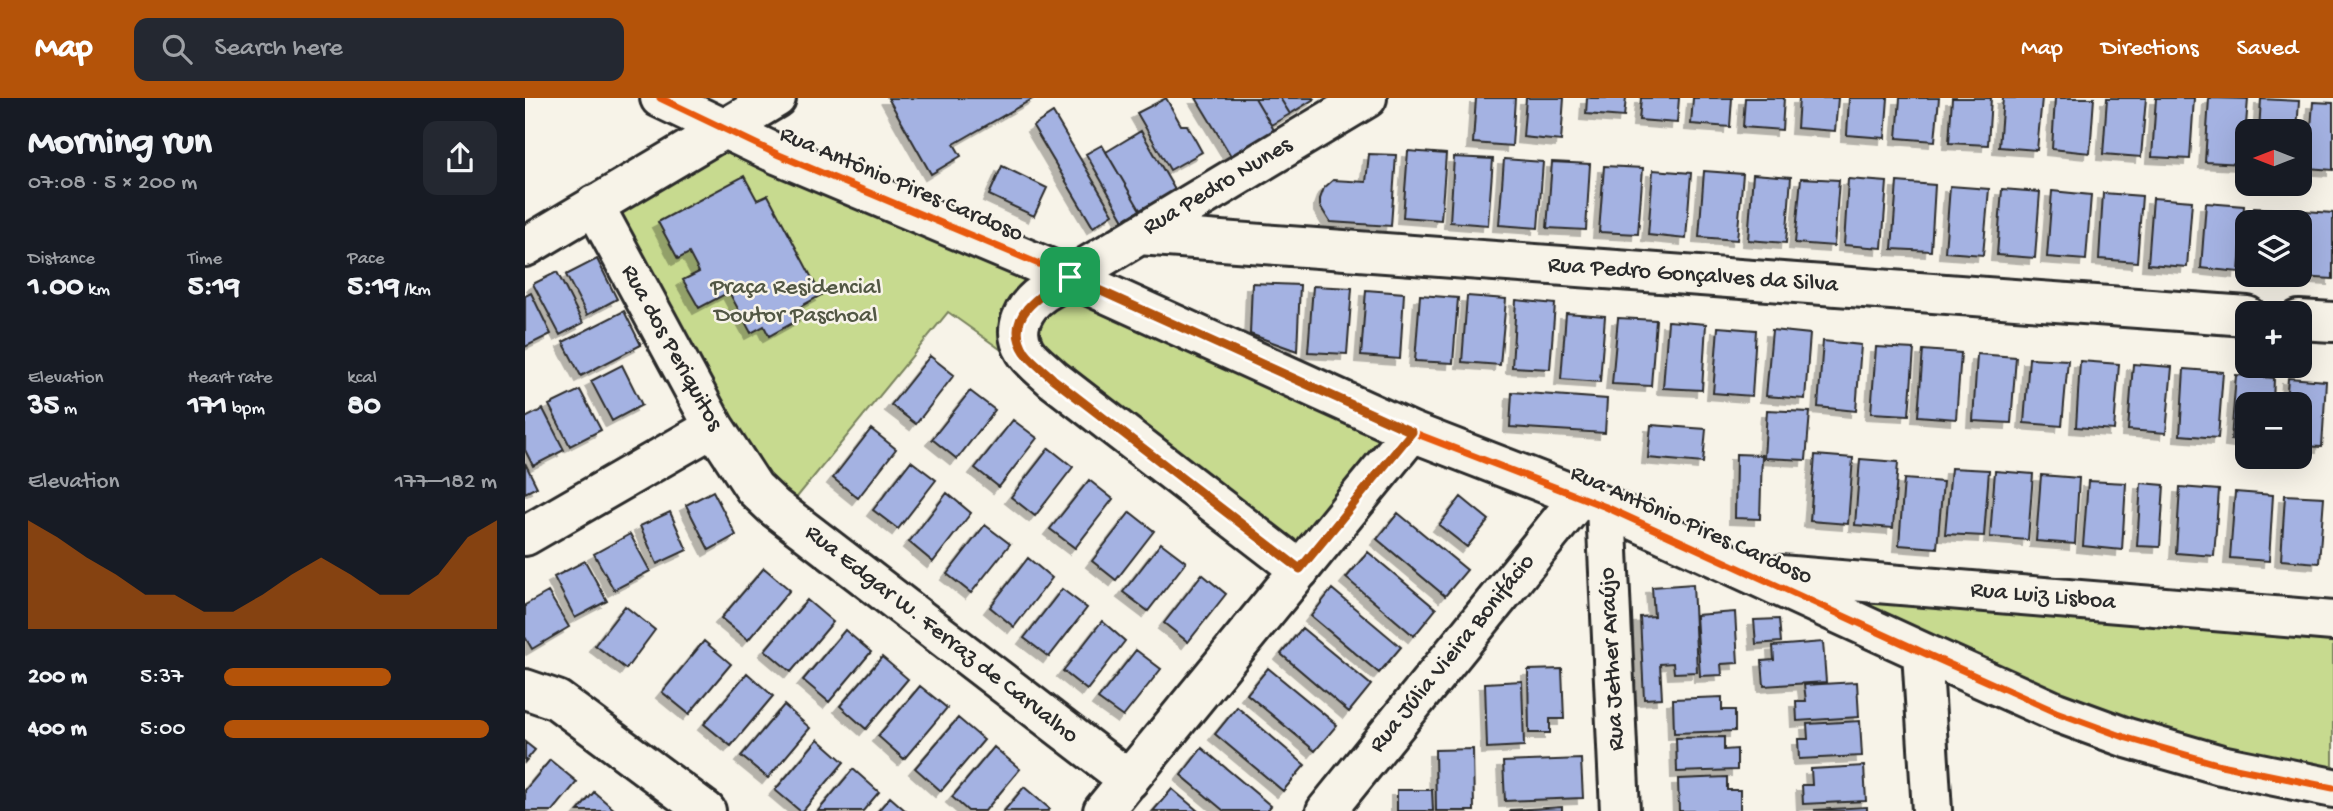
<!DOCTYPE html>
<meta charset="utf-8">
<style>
body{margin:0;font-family:"Gochi Hand",sans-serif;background:#242831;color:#f1f3f6;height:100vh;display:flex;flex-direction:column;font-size:26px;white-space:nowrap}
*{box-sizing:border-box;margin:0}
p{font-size:23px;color:#9ea1a6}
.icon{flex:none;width:38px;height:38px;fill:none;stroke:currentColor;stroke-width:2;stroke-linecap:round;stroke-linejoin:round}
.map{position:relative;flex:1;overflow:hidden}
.drawer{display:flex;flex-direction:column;background:#171b24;width:525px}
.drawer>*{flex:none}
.needle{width:46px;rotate:270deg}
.tools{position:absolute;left:1710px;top:21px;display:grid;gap:14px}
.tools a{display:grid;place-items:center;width:77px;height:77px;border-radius:14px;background:#171b24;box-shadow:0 7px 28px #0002;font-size:35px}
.pin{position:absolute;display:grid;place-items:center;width:60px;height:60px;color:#fff;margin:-30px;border-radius:14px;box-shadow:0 4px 10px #0006}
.round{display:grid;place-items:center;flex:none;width:74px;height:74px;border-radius:14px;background:#242831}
.headline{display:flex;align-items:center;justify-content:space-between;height:119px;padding:0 28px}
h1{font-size:38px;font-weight:800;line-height:52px}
.stats{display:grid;grid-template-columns:repeat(3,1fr);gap:10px;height:119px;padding:7px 28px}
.stats div{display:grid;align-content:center}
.stats b{font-size:30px;font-weight:800}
.stats small{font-size:19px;font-weight:400}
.stats p{font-size:19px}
.chart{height:196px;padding:14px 28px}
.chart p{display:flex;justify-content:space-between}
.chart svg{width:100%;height:126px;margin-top:7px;fill:#b45309;opacity:.7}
ul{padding:0 28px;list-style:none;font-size:23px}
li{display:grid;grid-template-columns:112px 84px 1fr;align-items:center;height:52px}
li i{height:18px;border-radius:9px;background:#b45309}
header{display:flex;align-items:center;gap:42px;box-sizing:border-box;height:98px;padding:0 35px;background:#b45309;color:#fff}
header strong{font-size:33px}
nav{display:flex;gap:38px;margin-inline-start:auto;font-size:24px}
.search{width:490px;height:63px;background:#242831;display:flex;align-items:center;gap:18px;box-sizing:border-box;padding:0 24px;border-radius:14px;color:#9ea1a6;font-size:26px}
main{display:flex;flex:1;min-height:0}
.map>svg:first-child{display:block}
.green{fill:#c7da8f;stroke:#79825d;stroke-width:2}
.building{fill:#a4b2e2;stroke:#2b2b2b;stroke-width:2;filter:url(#shadow)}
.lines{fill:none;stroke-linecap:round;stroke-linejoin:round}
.minor-casing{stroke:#2b2b2b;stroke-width:44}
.minor{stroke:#f7f3e8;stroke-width:38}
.cycleway-casing{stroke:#f7f3e8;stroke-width:11}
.cycleway{stroke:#e8590c;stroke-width:7}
.route-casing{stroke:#fff;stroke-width:14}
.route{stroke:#b45309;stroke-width:9}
.labels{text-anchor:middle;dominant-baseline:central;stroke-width:5;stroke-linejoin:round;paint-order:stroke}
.street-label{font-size:24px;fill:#2b2b2b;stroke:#f7f3e8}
.park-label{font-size:24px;fill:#525744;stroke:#f7f3e8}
</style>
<header>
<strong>Map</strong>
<div class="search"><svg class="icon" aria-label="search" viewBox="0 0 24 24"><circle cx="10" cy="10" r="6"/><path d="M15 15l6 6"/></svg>Search here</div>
<nav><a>Map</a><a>Directions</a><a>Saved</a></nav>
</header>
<main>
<section class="drawer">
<div class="headline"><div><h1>Morning run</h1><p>07:08 · 5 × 200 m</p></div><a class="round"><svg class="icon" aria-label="share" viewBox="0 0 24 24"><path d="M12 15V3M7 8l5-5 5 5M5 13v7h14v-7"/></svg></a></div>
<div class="stats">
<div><p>Distance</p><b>1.00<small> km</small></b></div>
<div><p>Time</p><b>5:19</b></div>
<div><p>Pace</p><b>5:19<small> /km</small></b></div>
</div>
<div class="stats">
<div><p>Elevation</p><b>35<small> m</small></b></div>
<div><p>Heart rate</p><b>171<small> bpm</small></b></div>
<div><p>kcal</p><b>80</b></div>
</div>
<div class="chart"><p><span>Elevation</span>177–182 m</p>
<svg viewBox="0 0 160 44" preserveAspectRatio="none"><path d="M0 44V6L10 12L20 19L30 25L40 32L50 32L60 38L70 38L80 32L90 25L100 19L110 25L120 32L130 32L140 25L150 12L160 6V44z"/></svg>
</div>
<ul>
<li><b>200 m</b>5:37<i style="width:61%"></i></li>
<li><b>400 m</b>5:00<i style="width:97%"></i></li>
</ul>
</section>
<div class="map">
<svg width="1808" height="713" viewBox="0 0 1808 713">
<defs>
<filter id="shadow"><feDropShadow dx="-6" dy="6" stdDeviation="0" flood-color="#0004"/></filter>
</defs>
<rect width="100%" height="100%" fill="#f7f3e8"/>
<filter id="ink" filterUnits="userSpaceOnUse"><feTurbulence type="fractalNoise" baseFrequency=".0143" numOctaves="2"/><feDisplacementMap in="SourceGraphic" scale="14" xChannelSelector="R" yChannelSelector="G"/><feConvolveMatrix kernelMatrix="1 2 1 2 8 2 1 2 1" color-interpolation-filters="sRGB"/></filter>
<g filter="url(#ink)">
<path class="green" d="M203 39 877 336 774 464 423 214 264 409 237 383 79 109Z
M1260 478 1808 523V688L1627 647Z"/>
<path class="building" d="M363 0H509L429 46 436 58 406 76Z
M641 0 656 27H662L677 54 645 72 612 15Z
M671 0H730L749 32 706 58Z
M730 0H755L765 16 746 27Z
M755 0H788L789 1 765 16Z
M951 0H990L987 48 948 45Z
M1001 0H1039L1036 43 998 39Z
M1062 0H1101L1099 19 1061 16Z
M1116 0H1154L1152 25 1114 22Z
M1168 0H1207L1205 29 1166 26Z
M1220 0H1259L1257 32 1218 29Z
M1274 0H1313L1310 33 1272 30Z
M1324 0H1363L1360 40 1322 37Z
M1375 0H1414L1410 43 1372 40Z
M1427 0H1466L1463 47 1424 45Z
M1478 0H1517L1512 52 1474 49Z
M1530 0H1569L1565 55 1527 51Z
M1582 0H1621L1616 59 1578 56Z
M1631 0H1669L1665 61 1627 59Z
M1684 0 1723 1 1718 66 1680 64Z
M1736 1 1774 3 1772 33H1734Z
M1788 4 1808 5V72L1783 70Z
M528 15 588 116 568 129 508 28Z
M616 33 650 92 615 112 581 54Z
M577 47 615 112 599 122 561 56Z
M883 53 921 56 916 122 878 119Z
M844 56 871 57 866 128 805 124 795 108V101L799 90 808 82 841 84Z
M929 59 968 61 963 127 925 124Z
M979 61 1018 64 1013 130 974 127Z
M1027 64 1065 66 1061 132 1022 130Z
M477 68 522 90 509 118 464 97Z
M1079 68 1118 70 1113 136 1074 134Z
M1128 72 1166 75 1161 141 1123 137Z
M1179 73 1218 76 1212 142 1174 139Z
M1228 76 1266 79 1261 145 1223 142Z
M219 78 232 102 243 97 296 197 275 209 280 218 244 238 239 228 226 235 204 194 174 210 158 182 174 174 164 155 153 161 133 124Z
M1276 80 1314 82 1309 148 1270 145Z
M1323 81 1362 84 1357 150 1319 147Z
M1372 84 1410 87 1406 153 1367 151Z
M1425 88 1464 91 1458 157 1420 154Z
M1477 91 1515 94 1510 160 1472 157Z
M1527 93 1566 97 1561 162 1522 159Z
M1578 95 1617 98 1612 164 1574 161Z
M1628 100 1667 103 1662 169 1623 166Z
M1681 105 1719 108 1714 174 1676 170Z
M1729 110 1767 112 1766 124H1728Z
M1780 113 1808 115V181L1774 179Z
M72 161 92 201 62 217 41 177Z
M32 174 58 225 35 237 8 186Z
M727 185 775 187 772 253 725 236Z
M788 188 827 190 822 256 783 254Z
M841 192 879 195 875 261 836 258Z
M6 195 26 236 0 249V198Z
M895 197 933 200 928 265 890 263Z
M942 198 981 201 975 267 937 264Z
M991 202 1030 206 1025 271 987 269Z
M99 213 116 247 56 278 38 244Z
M1041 215 1080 218 1075 284 1036 281Z
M1093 220 1131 222 1126 288 1087 286Z
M1143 223 1181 226 1177 292 1138 290Z
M1193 229 1231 232 1227 298 1188 295Z
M1247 232 1285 236 1280 301 1241 298Z
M1298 243 1336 247 1331 313 1293 309Z
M1351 249 1389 251 1384 317 1346 315Z
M1398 252 1436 255 1431 321 1393 318Z
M1452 256 1491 259 1486 325 1448 323Z
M405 258 429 277 391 326 366 307Z
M1504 260 1543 262 1537 328 1499 325Z
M1555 263 1594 266 1589 332 1551 329Z
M1608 266 1647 269 1641 335 1603 332Z
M97 267 117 307 87 323 66 283Z
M1659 271 1698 274 1693 340 1655 337Z
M1711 277 1749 280 1748 306H1722V344L1706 342Z
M1763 280 1801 283 1797 349 1774 348V306H1761Z
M55 292 76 332 45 348 24 307Z
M445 293 470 312 432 361 407 341Z
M987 294 1082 301 1080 335 985 329Z
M18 311 39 352 8 368 0 352V320Z
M1242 312 1285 314 1281 362 1239 360Z
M488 322 512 340 474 389 450 370Z
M1126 327 1181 331 1178 365 1123 360Z
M346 331 371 351 333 400 308 380Z
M524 350 548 369 510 418 486 399Z
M1211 356 1237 357 1235 421 1210 420Z
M1290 357 1328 360 1323 426 1285 423Z
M1335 361 1373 364 1368 430 1330 427Z
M386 363 411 382 373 431 348 412Z
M0 365 12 389 0 395Z
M1426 370 1464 372 1459 438 1420 436Z
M1470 373 1508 376 1503 442 1465 439Z
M1516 377 1554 380 1550 446 1511 443Z
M1379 381 1418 384 1412 450 1374 447Z
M564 382 588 401 550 450 525 431Z
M1563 383 1601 385 1597 452 1558 448Z
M1616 385 1639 387 1635 449 1612 448Z
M1655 389 1694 392 1689 458 1651 455Z
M188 393 211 437 184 452 161 407Z
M1710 394 1748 397 1744 463 1705 460Z
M422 395 446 415 408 464 384 444Z
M1760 397 1799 399 1794 465 1756 462Z
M936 399 964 422 942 449 914 427Z
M145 414 162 452 132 466 115 428Z
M605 414 629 433 591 482 567 463Z
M873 415 942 472 920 498 852 441Z
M460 427 485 446 446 495 422 476Z
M105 436 125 473 89 492 69 456Z
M636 445 661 464 623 513 598 494Z
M843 454 911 511 889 538 821 480Z
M503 460 527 480 489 529 465 509Z
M60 463 82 503 50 520 29 479Z
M239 470 265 492 223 542 196 520Z
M677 476 701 496 663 544 639 525Z
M1168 486 1172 574 1149 575 1148 565 1135 566 1137 600 1119 601 1115 519 1129 518 1127 489Z
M537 491 562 510 524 559 499 540Z
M807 491 876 549 854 575 786 518Z
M23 494 44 529 7 551 0 539V507Z
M282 502 308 524 266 574 240 552Z
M100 508 130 532 101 571 70 547Z
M1210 514 1213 565 1196 566 1197 577 1175 578 1171 517Z
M1254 521 1256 544 1231 546 1229 522Z
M577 523 600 543 562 592 538 573Z
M777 530 846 587 824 614 756 556Z
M320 532 346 554 304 604 278 582Z
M179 543 206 566 164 616 137 594Z
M1298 544 1301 584 1239 588 1237 563 1249 562 1248 548Z
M611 552 636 571 598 619 573 601Z
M357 559 383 581 341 631 315 608Z
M743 570 812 627 790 653 722 596Z
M1037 571 1039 621H1025V635H1004L1003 572Z
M222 575 248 598 206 648 179 626Z
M997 583 999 648 962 650 960 585Z
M1332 584 1334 619 1272 623 1271 603H1281L1279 587Z
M395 588 422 610 379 661 353 638Z
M1197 599V612H1210V633L1149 635 1148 601Z
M259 607 285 630 243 680 216 658Z
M712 609 780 667 758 693 690 636Z
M433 620 459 642 416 693 390 670Z
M1335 623 1337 658 1274 661 1273 641H1283L1282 626Z
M1199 639V652L1212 651V672L1152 674 1151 640Z
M293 641 319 664 278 713H275L250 692Z
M0 644 10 652 0 664Z
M469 649 495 671 460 713H443L427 699Z
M677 650 746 708 742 713H699L656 677Z
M948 651 949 713H911L910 652Z
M1056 661 1058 700 980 703 978 664Z
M25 662 52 684 28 713H0V692Z
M1339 668 1341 703 1278 706 1277 687H1287L1286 671Z
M328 671 354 694 338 713H293Z
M1202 679V692H1215V713H1154L1153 681Z
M499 689 525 711 523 713H479Z
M647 691 673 713H628Z
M872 692H907L908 713H872Z
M69 694 91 713H53Z
M365 699 381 713H353Z
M1037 709V713H985V712Z
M1342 709V713L1289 712Z"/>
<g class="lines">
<g class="minor-casing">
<path id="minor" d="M135 0 254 57 545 179 887 334 1081 409 1397 554 1531 614 1602 640 1696 667 1808 690
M69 107 189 329 229 390 249 409 604 682
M614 137 1722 218
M0 149 251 0
M1774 222 1808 224
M1081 409 1095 713
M0 438 189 329
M775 472 528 281C519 272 506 263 500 253 486 231 499 208 518 195L842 0
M1255 477 1808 523
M1397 554 1407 713
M0 591 32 602 181 713
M578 713 887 334
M801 713 1055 399"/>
</g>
<use href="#minor" class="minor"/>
<g class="cycleway-casing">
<path id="cycleway" d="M135 0 254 57 545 179 887 334 1081 409 1397 554 1531 614 1602 640 1696 667 1808 690"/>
</g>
<use href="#cycleway" class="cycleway"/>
</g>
</g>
<g class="lines" filter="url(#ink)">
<g class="route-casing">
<path id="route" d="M545 179 887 334 775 471 528 281C519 272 507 264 500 254 476 217 520 194 545 179Z"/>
</g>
<use href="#route" class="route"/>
</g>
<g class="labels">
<g class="street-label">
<text transform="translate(376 87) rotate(23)">Rua Antônio Pires Cardoso</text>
<text transform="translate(693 89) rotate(-31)">Rua Pedro Nunes</text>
<text transform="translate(1168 178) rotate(4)">Rua Pedro Gonçalves da Silva</text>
<text transform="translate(146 250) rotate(61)">Rua dos Periquitos</text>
<text transform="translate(1166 428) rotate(24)">Rua Antônio Pires Cardoso</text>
<text transform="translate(1518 499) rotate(5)">Rua Luiz Lisboa</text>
<text transform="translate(416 537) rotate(38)">Rua Edgar W. Ferraz de Carvalho</text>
<text transform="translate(928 556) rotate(-51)">Rua Júlia Vieira Bonifácio</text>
<text transform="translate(1088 561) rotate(-93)">Rua Jether Araújo</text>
</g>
<g class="park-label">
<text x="271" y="190">Praça Residencial<tspan x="271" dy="28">Doutor Paschoal</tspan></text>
</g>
</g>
</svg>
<div class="tools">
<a><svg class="needle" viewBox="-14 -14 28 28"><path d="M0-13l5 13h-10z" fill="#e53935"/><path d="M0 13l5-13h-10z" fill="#9ea1a6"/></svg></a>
<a><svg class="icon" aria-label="layers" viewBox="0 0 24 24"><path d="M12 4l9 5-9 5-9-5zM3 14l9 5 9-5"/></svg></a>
<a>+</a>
<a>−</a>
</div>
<div class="pin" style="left:545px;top:179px;background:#1e9e55"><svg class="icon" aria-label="arrive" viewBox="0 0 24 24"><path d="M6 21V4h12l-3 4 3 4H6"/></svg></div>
</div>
</main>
